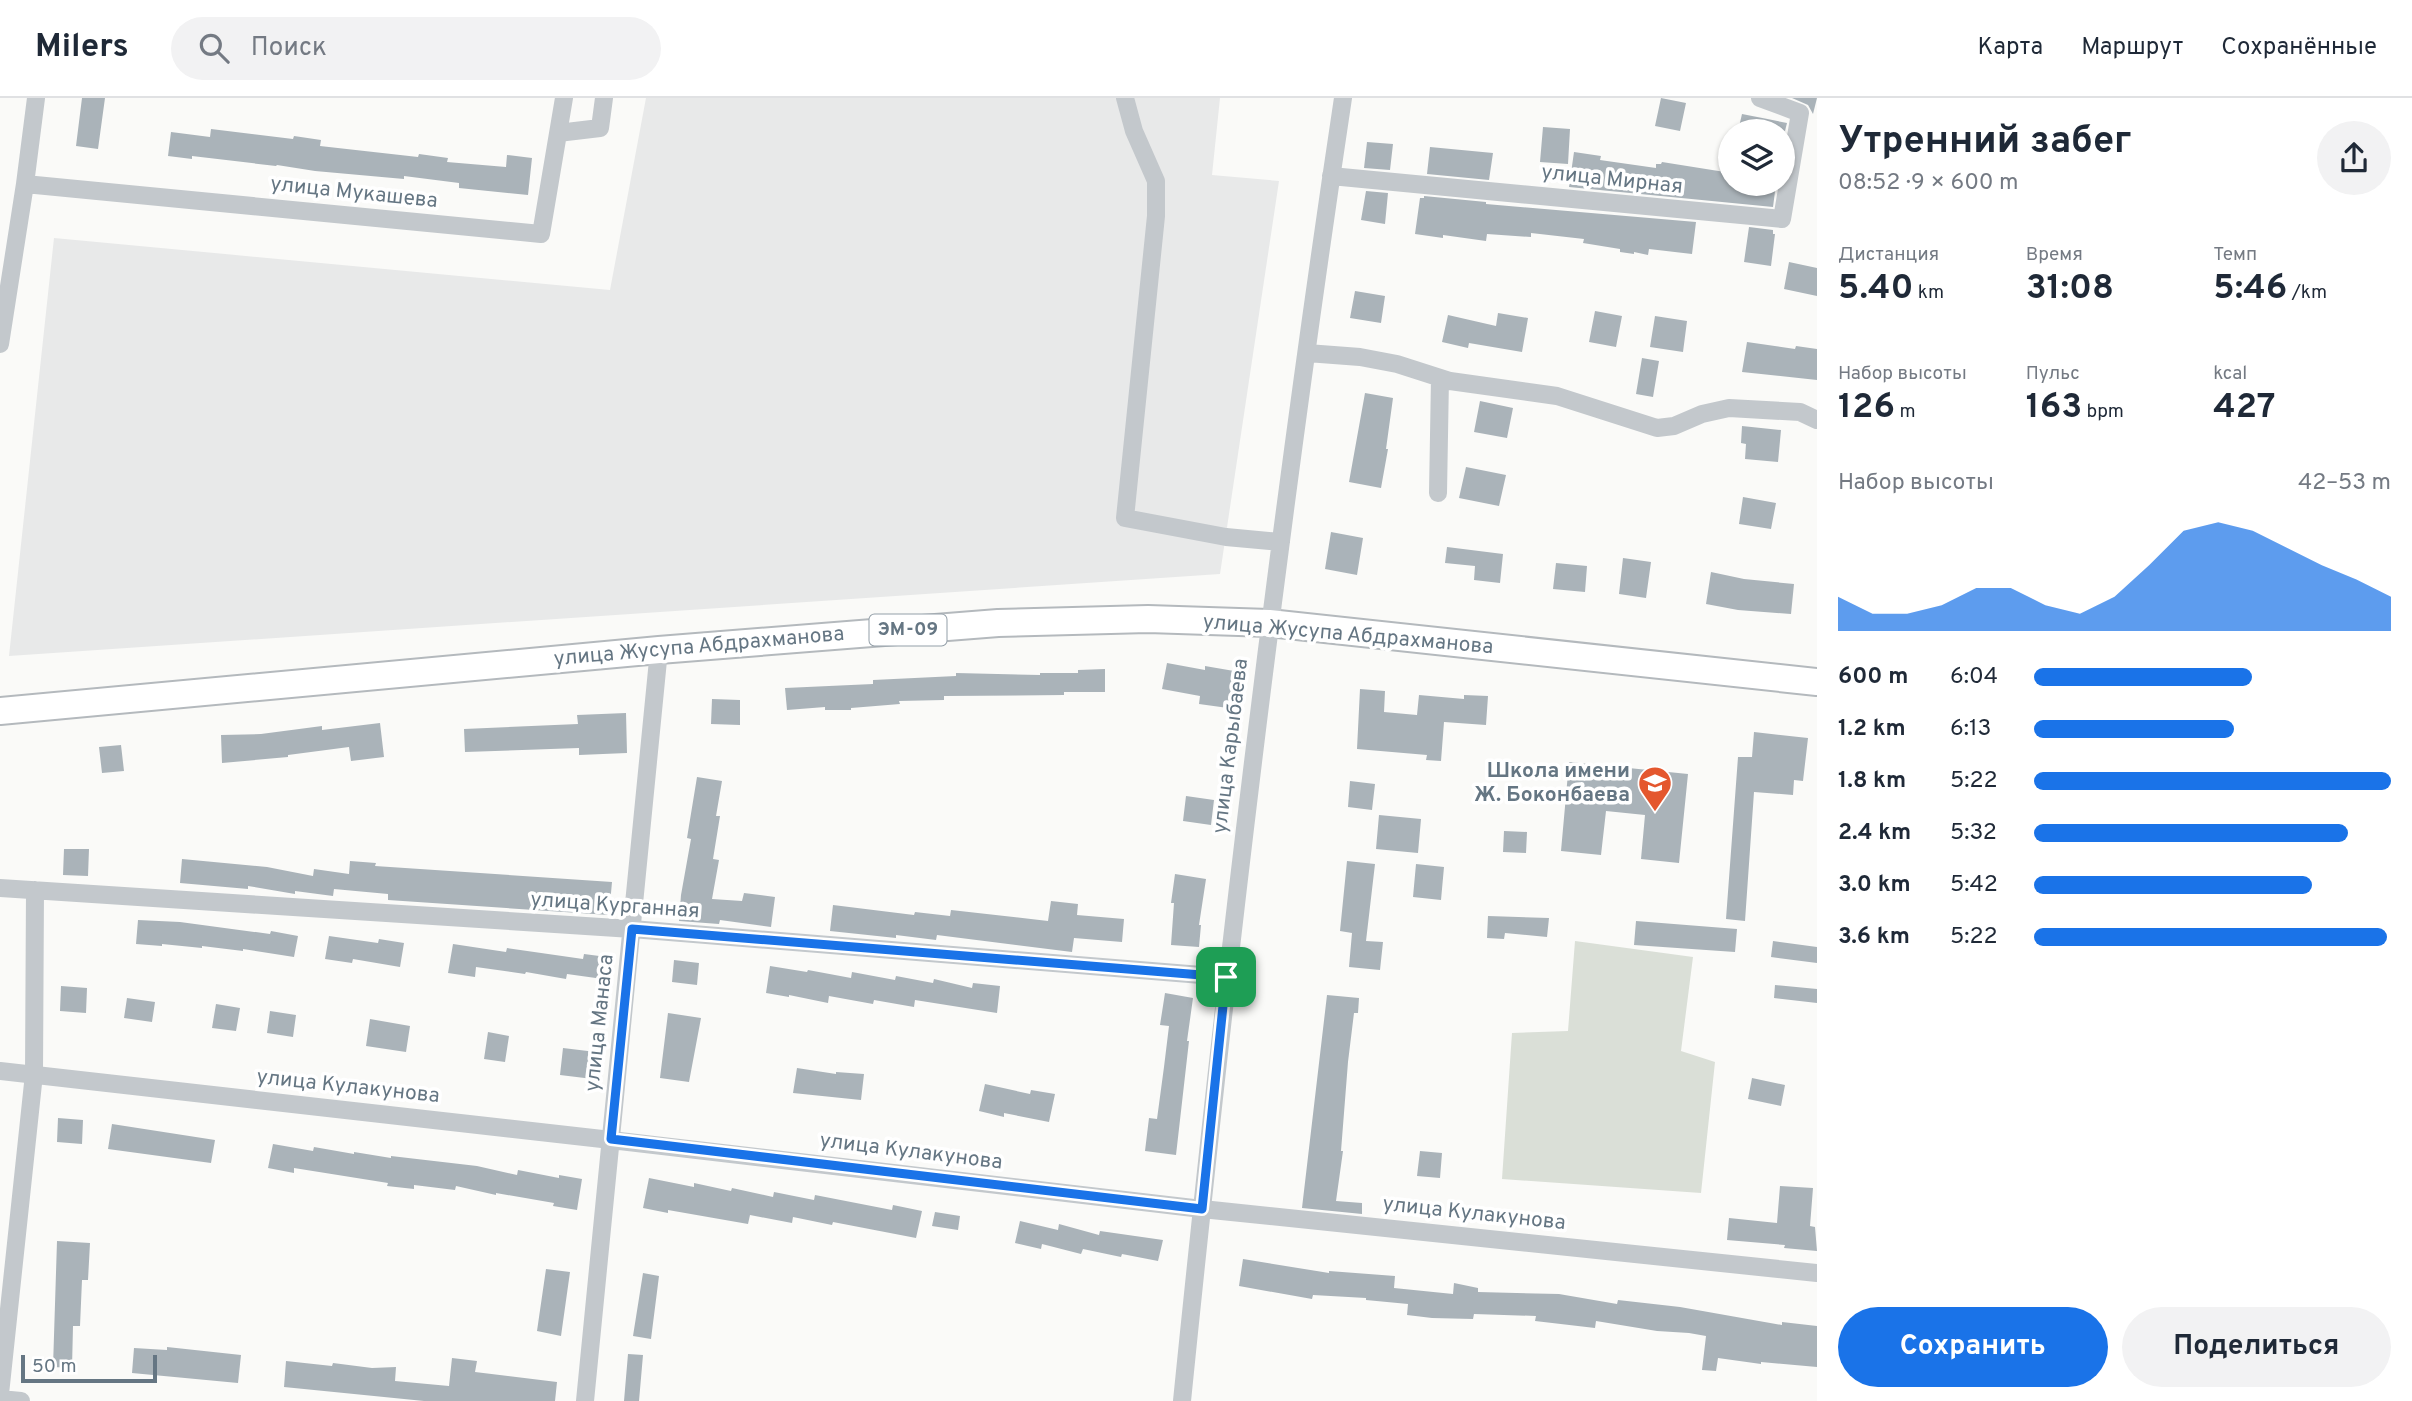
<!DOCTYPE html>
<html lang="ru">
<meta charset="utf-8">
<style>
body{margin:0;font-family:Overpass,sans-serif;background:#f2f2f3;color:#1f2937;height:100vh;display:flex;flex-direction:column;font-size:26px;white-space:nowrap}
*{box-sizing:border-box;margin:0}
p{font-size:23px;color:#747a83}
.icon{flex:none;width:38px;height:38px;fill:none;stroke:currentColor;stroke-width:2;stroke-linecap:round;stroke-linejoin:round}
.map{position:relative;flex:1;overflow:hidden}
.side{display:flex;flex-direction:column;background:#fff;width:595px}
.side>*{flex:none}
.tools{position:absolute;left:1718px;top:21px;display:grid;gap:14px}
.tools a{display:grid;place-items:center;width:77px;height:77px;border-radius:50%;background:#fff;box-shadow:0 2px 5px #0004;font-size:35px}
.scale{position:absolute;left:21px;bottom:18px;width:136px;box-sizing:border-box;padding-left:7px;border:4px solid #657683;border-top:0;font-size:19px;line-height:24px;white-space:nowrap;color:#657683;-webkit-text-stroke:5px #fff;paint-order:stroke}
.pin{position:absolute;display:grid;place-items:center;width:60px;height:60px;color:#fff;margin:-30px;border-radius:14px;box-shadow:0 4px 10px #0006}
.round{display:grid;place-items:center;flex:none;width:74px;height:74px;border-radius:37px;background:#f2f2f3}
.headline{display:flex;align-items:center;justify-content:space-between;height:119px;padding:0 21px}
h1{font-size:38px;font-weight:700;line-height:52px}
.stats{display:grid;grid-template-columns:repeat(3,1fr);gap:10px;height:119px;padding:7px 21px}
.stats div{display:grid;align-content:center}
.stats b{font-size:35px;font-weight:700}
.stats small{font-size:19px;font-weight:400}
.stats p{font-size:19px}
.chart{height:196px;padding:14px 21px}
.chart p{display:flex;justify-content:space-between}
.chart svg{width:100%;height:126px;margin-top:7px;fill:#1a73e8;opacity:.7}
.cta{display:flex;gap:14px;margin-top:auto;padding:14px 21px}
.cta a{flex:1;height:80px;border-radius:42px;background:#1a73e8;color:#fff;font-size:28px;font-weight:700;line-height:80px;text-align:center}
.cta a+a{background:#f2f2f3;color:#1f2937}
ul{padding:0 21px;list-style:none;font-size:23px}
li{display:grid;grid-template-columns:112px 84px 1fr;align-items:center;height:52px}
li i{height:18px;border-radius:9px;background:#1a73e8}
header{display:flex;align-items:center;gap:42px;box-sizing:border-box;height:98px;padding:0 35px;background:#fff;border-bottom:2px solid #e0e1e3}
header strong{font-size:33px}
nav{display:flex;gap:38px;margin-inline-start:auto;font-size:24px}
.search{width:490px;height:63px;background:#f2f2f3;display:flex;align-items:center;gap:18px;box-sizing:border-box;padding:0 24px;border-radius:38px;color:#747a83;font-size:26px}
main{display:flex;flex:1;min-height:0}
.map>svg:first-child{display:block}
.built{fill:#e8e9e9}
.green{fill:#dadfd7}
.building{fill:#aab3b9}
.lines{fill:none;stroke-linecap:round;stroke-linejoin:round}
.highway-casing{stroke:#b4b9bd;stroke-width:30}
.minor{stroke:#c3c8cc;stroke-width:18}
.highway{stroke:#fff;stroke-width:26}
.route-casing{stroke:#fff;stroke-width:14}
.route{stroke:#1a73e8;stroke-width:9}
.labels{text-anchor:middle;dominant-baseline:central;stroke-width:7;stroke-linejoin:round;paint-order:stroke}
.shield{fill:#fff;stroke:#939fa8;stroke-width:2}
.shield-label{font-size:19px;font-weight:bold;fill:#657683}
.street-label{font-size:21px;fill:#657683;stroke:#fff}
.poi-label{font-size:21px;font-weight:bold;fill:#657683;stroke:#fff;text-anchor:end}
</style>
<header>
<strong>Milers</strong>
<div class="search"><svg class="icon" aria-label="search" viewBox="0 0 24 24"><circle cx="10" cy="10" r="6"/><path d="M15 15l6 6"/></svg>Поиск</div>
<nav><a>Карта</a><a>Маршрут</a><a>Сохранённые</a></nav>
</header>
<main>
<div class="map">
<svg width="1817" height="1303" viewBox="0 0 1817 1303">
<rect width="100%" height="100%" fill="#fafaf8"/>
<path class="built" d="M646 0H1220L1212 77 1279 83 1220 476 9 558 54 140 610 192Z"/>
<path class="green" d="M1575 843 1693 859 1681 953 1715 964 1701 1095 1502 1081 1512 935 1568 933Z"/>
<path class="building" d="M82 0H105L98 51 76 48Z
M1661 0 1686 5 1680 33 1655 28Z
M1792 0H1817L1813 16 1808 7Z
M1742 16 1787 25 1785 33H1738Z
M1543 29 1570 31 1568 66 1540 64Z
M211 31 293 41 294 38 321 42 320 48 418 59 419 56 448 60 447 64 506 69 507 57 532 60 528 97 459 90V85L404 78V81L315 73 277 67 276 68 192 58V61L168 58 171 34 210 39Z
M1367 44 1393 46 1390 72 1364 70Z
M1430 49 1493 55 1489 82 1427 76Z
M1574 54 1601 58 1600 62 1656 70V66H1661L1662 64 1731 75V86H1776L1773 109 1569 89Z
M1366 93 1388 95 1385 126 1361 122Z
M1424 98 1486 104V106L1696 124 1692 156 1649 151 1648 157 1634 154V156L1620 154V151L1583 145 1584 141 1531 135V139L1487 136 1486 143 1443 137V140L1415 136 1420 100H1424Z
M1749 129 1773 132V136H1775L1771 168 1744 164Z
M1789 164 1817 170V198L1784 191Z
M1355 193 1385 198 1381 225 1350 220Z
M1595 213 1622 218 1616 249 1589 244Z
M1498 215 1528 220 1522 254 1469 245 1468 250 1442 244 1448 217 1496 228Z
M1655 218 1687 223 1683 254 1650 249Z
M1747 244 1795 251 1796 248 1817 251V282L1742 274Z
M1642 260 1659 263 1653 299 1636 296Z
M1365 295 1393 300 1386 351H1388L1381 390 1349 384Z
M1480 303 1513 310 1507 340 1474 334Z
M1742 328 1781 332 1778 364 1745 361 1746 346 1741 345Z
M1466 369 1506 377 1499 408 1459 400Z
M1743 399 1776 405 1771 431 1739 426Z
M1331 434 1363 440 1357 477 1325 471Z
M1447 449 1503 456 1500 485 1474 482 1475 468 1445 465Z
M1623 460 1651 464 1646 500 1619 496Z
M1556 465 1587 468 1585 494 1553 491Z
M1711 474 1744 481 1794 486 1791 516 1738 512 1706 506Z
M1167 565 1205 572V568L1234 573 1228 610 1199 606 1200 598 1162 591Z
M1105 571V594H1064V597L944 598V602L899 603 900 606 851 610V612H825V609L787 612 785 590 873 586V582L956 578V575L1040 577V575H1078V572Z
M1360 591 1385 593 1384 614 1417 617 1419 597 1464 601V597L1488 598 1486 627 1444 624 1441 663 1426 662 1427 657 1357 651Z
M712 601 740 602V627L711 626Z
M626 615 627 655 579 657V650L465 654 464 631 578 626 577 617Z
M380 625 384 659 351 663 349 649 288 657V659L222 665 221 637 261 636 322 628V632Z
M1754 634 1808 640 1803 683 1794 682 1793 697 1754 694 1745 823 1726 821 1738 659H1752Z
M121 647 124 673 102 675 99 649Z
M1569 664 1688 676 1679 765 1641 761 1645 717 1606 713 1601 757 1561 753Z
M697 679 722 683 716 718H720L713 761 719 762 712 801 742 803 744 795 775 799 771 829 720 822 719 826 679 823 681 797 691 741 687 740Z
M1350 683 1375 686 1372 712 1348 709Z
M1186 698 1214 702 1211 727 1183 723Z
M1379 717 1421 721 1418 755 1376 751Z
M1504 733 1527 734 1526 755 1503 754Z
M64 751H89L88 778 63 777Z
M182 761 267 769 313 778 314 771 349 776 350 763 376 765 375 768 612 784 609 817 388 802V796L334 791 333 798 295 793V796L248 788V791L180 785Z
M1347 763 1375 766 1366 843 1383 844 1380 872 1349 869 1352 835 1340 833Z
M1416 766 1444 769 1441 802 1413 799Z
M1175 776 1206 781 1199 827H1201L1199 849 1171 847 1174 805H1171Z
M1051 803 1078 806 1077 817 1124 821 1122 844 1074 840 1072 854 937 837 936 842 896 837V840L830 833 833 807 914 817 915 814 950 818 951 812 1048 823Z
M1488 818 1549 820 1547 839 1505 835 1504 841 1487 840Z
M138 822 180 824 270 836 271 833 298 838 294 859 243 851V853L202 848V850L162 846V848L136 846Z
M1636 823 1737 831 1735 854 1634 847Z
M329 838 378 845 379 841 404 845 400 869 353 861 352 865 325 861Z
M1773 843 1817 849V865L1771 859Z
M453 846 506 854 507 850 583 861 584 856 607 859 603 881 567 876 566 881 526 874 525 876 476 869 475 879 448 875Z
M674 862 699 865 697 887 672 884Z
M770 868 807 874 808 872 851 880 852 874 895 882 896 878 933 885 934 881 972 890 973 885 1000 888 997 915 915 902 914 909 874 902 873 906 829 898 828 905 789 897V899L766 895Z
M1775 887 1817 891V905L1774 900Z
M61 888 87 890 86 915 60 913Z
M1165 895 1193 900 1187 943H1189L1176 1057 1145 1053 1149 1020 1157 1021 1164 969 1169 928 1160 927Z
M1327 897 1359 900 1358 915H1354L1348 964 1341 1053H1343L1336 1103 1362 1105V1116L1302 1110Z
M127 900 155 904 152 924 124 920Z
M216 906 240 910 236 933 212 930Z
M270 913 296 917 293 939 267 935Z
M668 915 701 920 689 984 660 980Z
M370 921 410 928 406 954 366 948Z
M488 934 509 938 505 964 484 961Z
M563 950 596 954 593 981 560 977Z
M797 970 836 976V974L864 976 861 1002 793 995Z
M1752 980 1785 987 1781 1008 1748 1001Z
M985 986 1030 996 1031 992 1055 996 1049 1024 1004 1015V1019L979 1013Z
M58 1020 83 1022 82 1046 57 1044Z
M112 1026 215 1042 211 1065 108 1051Z
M273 1046 313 1053 314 1049 354 1056V1054L391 1060V1058L477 1068 517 1077 518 1072 559 1080V1077L582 1081 577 1112 553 1108 554 1105 496 1095V1097L456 1088 455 1092 414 1087V1091L387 1088 388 1085 294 1070V1075L268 1070Z
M1420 1053 1442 1055 1440 1080 1417 1078Z
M649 1080 694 1089V1085L731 1093 732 1090 773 1099 774 1094 814 1102 815 1097 892 1112 893 1107 922 1113 916 1140 833 1124 832 1127 793 1119 792 1125 750 1117 748 1126 668 1112V1115L643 1110Z
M1780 1088 1813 1090 1810 1128 1815 1129 1817 1153 1784 1150 1785 1147 1727 1142 1729 1120 1777 1125Z
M935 1114 960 1118 958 1132 932 1128Z
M1020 1123 1058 1132 1059 1126 1099 1137 1100 1133 1163 1142 1158 1163 1122 1156 1121 1159 1083 1151 1081 1156 1042 1146 1041 1151 1015 1145Z
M57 1143 90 1145 88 1182H82L80 1228H73L72 1270 53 1269Z
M1243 1161 1329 1175V1173L1395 1178 1394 1190 1453 1196 1454 1185 1478 1190V1194L1559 1196 1617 1206 1618 1202 1680 1209 1782 1227V1224L1817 1228V1269L1761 1264V1266L1718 1260 1716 1273 1702 1272 1706 1238 1689 1235 1657 1233 1596 1223 1595 1230 1535 1223 1536 1218 1474 1216 1473 1221 1432 1220 1407 1217 1408 1206 1366 1202V1200L1313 1197 1312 1201 1239 1188Z
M546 1171 570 1174 561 1238 537 1233Z
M643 1175 659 1178 651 1241 633 1238Z
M167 1249 241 1257 238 1285 132 1275 134 1250 167 1252Z
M628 1256 643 1257 639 1303H624Z
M452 1260 477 1263 475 1274 557 1284 555 1303H424L284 1289 286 1263 332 1268 333 1265 372 1270 396 1269 395 1283 449 1288Z"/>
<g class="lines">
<g class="highway-casing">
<path id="highway" d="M0 613 659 552 998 525 1148 521 1269 525 1817 584"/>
</g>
<path class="minor" d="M1125 0 1134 33 1156 83V118L1125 420 1226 439 1281 444
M558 35 600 30 604 0
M1331 78 1782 121 1800 15 1760 0
M25 86 541 136 564 0
M0 246 25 86 36 0
M1307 255 1360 259 1397 266 1450 283 1557 298 1657 330 1674 328 1702 316 1729 310 1800 314 1817 322
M1438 395 1440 280
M0 790 632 831 1226 879
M0 973 611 1042 1202 1111 1817 1175
M0 1296 34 976 35 792
M0 1301 21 1303
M585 1303 659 552
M1182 1303C1226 867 1278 433 1343 0"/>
<use href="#highway" class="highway"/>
</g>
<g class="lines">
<g class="route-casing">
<path id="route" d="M632 831 1226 879 1202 1111 611 1041Z"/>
</g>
<use href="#route" class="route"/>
</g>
<defs>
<g id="school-pin" transform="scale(1.75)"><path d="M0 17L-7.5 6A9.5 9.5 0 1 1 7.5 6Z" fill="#e4572e" stroke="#fff"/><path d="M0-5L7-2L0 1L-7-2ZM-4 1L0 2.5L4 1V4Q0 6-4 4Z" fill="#fff"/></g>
</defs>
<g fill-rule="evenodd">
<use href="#school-pin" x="1655" y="685"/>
</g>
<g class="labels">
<rect class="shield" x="869.5" y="516.5" width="77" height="31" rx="5"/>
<g class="shield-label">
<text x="908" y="532">ЭМ-09</text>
</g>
<g class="street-label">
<text transform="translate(1612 82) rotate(6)">улица Мирная</text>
<text transform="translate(354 95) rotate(6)">улица Мукашева</text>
<text transform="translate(1348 537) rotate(5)">улица Жусупа Абдрахманова</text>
<text transform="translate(699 549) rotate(-5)">улица Жусупа Абдрахманова</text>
<text transform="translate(1231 648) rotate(-83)">улица Карыбаева</text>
<text transform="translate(615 808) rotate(4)">улица Курганная</text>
<text transform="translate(600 925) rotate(-84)">улица Манаса</text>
<text transform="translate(348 989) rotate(6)">улица Кулакунова</text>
<text transform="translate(911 1054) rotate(7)">улица Кулакунова</text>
<text transform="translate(1474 1116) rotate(6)">улица Кулакунова</text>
</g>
<g class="poi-label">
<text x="1630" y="673">Школа имени<tspan x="1630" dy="24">Ж. Боконбаева</tspan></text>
</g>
</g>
</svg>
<div class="tools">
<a><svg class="icon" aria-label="layers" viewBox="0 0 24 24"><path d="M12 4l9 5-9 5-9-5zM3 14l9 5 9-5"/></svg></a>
</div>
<div class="scale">50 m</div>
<div class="pin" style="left:1226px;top:879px;background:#1e9e55"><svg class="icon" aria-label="arrive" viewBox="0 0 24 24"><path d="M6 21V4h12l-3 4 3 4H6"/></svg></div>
</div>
<section class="side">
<div class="headline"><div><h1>Утренний забег</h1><p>08:52 · 9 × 600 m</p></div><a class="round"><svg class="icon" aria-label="share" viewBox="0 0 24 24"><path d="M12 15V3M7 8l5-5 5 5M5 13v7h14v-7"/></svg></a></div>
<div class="stats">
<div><p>Дистанция</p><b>5.40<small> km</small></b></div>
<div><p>Время</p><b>31:08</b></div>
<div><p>Темп</p><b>5:46<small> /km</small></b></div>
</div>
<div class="stats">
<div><p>Набор высоты</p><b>126<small> m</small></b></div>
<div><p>Пульс</p><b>163<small> bpm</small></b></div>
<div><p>kcal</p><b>427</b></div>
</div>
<div class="chart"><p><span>Набор высоты</span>42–53 m</p>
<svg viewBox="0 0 160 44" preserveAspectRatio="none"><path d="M0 44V32L10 38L20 38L30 35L40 29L50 29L60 35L70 38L80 32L90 21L100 9L110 6L120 9L130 15L140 21L150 26L160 32V44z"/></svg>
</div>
<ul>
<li><b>600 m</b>6:04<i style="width:61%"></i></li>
<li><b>1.2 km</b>6:13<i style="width:56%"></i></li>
<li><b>1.8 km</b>5:22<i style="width:100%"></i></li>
<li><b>2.4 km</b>5:32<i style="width:88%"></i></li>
<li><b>3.0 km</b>5:42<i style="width:78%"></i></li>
<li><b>3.6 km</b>5:22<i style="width:99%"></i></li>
</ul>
<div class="cta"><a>Сохранить</a><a>Поделиться</a></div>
</section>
</main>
